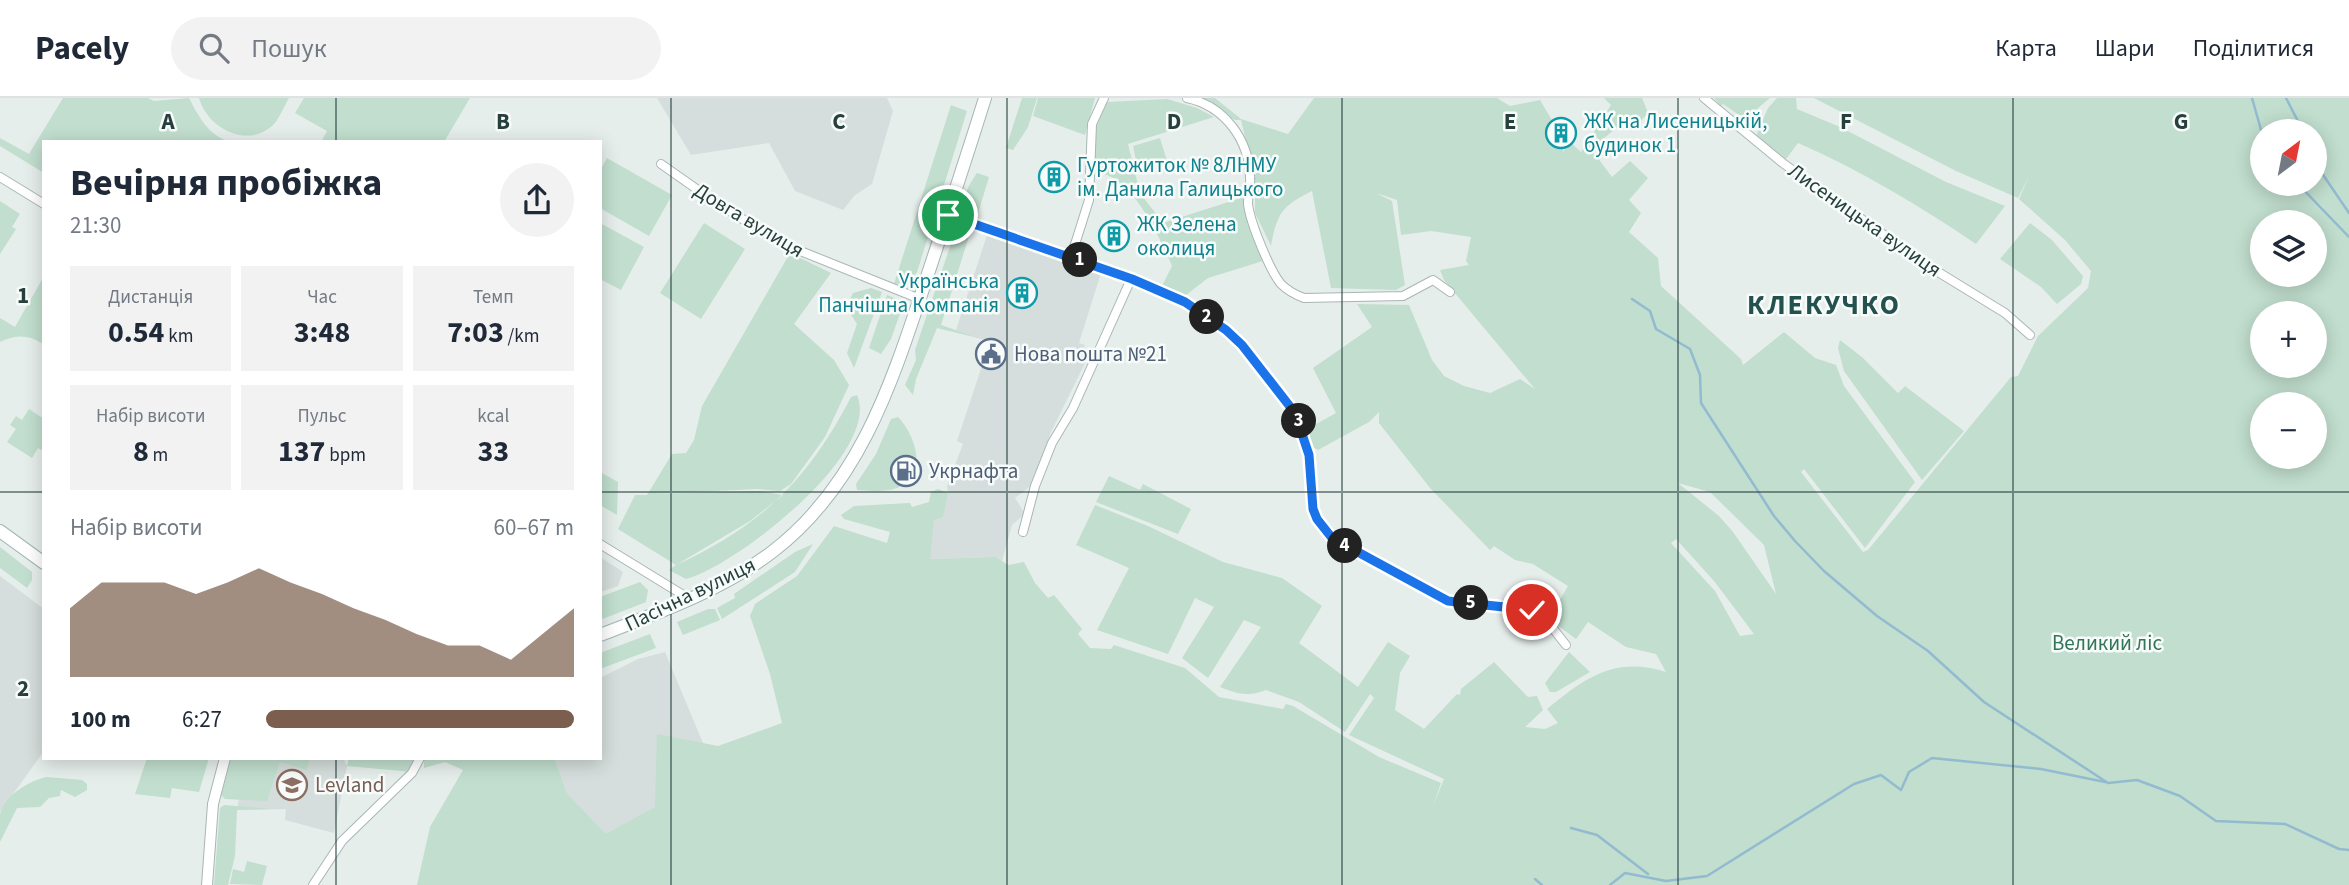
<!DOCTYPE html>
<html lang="uk">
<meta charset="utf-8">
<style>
body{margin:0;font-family:"Source Sans 3",sans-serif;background:#f2f2f3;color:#1f2937;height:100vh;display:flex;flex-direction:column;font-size:26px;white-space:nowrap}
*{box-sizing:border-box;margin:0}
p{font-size:23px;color:#747a83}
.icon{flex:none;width:38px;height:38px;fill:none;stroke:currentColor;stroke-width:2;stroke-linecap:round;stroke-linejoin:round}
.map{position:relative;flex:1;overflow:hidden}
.details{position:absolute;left:42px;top:42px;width:560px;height:620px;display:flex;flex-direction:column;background:#fff;border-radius:0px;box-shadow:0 4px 18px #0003}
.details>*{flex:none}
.needle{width:46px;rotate:32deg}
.fabs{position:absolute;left:2250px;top:21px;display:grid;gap:14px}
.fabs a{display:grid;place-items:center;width:77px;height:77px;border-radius:50%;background:#fff;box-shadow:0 4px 18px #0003;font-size:35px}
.pin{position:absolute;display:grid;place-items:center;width:60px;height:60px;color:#fff;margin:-30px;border:4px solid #fff;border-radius:50%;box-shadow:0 2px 7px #0007}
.km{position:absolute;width:35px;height:35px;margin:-18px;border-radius:50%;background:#222;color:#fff;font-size:19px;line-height:35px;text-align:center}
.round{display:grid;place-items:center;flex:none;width:74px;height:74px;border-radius:37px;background:#f2f2f3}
.headline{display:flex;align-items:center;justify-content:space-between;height:119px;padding:0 28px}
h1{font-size:38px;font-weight:700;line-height:52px}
.stats{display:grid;grid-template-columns:repeat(3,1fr);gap:10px;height:119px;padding:7px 28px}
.stats div{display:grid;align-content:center;border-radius:0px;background:#f2f2f3;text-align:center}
.stats b{font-size:30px;font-weight:700}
.stats small{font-size:19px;font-weight:400}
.stats p{font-size:19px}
.chart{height:196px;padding:14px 28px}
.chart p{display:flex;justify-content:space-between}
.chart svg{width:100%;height:126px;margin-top:7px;fill:#7b5e4d;opacity:.7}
ul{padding:0 28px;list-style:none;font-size:23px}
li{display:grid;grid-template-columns:112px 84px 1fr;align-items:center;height:52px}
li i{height:18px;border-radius:9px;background:#7b5e4d}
header{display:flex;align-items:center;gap:42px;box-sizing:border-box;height:98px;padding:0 35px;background:#fff;border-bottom:2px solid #e0e1e3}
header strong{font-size:33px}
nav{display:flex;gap:38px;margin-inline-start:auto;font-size:24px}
.search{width:490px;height:63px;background:#f2f2f3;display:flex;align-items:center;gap:18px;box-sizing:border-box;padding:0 24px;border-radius:38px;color:#747a83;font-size:26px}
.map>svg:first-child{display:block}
.built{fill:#d5dedc}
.green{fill:#c1dece;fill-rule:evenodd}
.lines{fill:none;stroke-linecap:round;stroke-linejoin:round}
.stream{stroke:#92bbd0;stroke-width:2.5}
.minor-casing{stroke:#a9b6b4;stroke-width:10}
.tertiary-casing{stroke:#a9b6b4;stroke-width:12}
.secondary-casing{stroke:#a2b7b4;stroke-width:14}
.minor{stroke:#fff;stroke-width:8}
.tertiary{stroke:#fff;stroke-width:10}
.secondary{stroke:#fff;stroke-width:12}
.route-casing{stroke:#fff;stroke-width:14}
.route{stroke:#1a73e8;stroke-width:9}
.grid{fill:none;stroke:#26403e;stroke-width:2;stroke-opacity:0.55}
.labels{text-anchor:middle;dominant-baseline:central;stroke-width:5;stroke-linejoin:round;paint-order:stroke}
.culture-label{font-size:21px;fill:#0d838f;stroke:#f7fbfa;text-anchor:start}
.street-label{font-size:21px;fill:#26403e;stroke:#f7fbfa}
.service-label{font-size:21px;fill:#4e5e75;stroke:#f7fbfa;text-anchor:start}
.park-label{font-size:21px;fill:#327558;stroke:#f7fbfa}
.education-label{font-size:21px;fill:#785e54;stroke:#f7fbfa;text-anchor:start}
.district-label{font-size:28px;font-weight:bold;letter-spacing:2px;fill:#22514e;stroke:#f7fbfa}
.grid-label{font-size:23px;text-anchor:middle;font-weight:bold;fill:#26403e;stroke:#f7fbfa;stroke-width:5;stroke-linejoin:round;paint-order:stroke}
</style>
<header>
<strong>Pacely</strong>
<div class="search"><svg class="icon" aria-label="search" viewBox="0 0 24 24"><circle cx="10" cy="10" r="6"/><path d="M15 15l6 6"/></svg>Пошук</div>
<nav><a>Карта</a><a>Шари</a><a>Поділитися</a></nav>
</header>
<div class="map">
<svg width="2349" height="787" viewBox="0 0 2349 787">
<rect width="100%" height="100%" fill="#e6eeec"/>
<path class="built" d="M657 0H887L893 13 872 86 855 97 843 112 795 93 769 45 691 57Z
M988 134 1101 175 1079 245 1085 247 1082 256 1086 263 1051 334 1033 386 1015 400 1025 416 1012 427 1002 463 996 459 929 461 934 421 948 395 947 388 963 346 957 343 990 244 956 232Z
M600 459 623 474 618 488 600 494Z
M0 478 44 511V653L0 714Z
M665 554 723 693 554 769 529 660H600V580L638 561Z
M246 660H343L347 668 334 735 285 722 286 711 237 712Z"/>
<path class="green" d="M63 0H148L154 3 189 0C199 19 209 39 232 44H44V75L0 48V40L29 56Z
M199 0H289C284 8 279 22 272 28 245 51 207 29 199 0Z
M304 0H470L444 44H321L327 33 295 15Z
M1022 0H1037L1028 29 1013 52 1006 50Z
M1038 0H1095L1085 37 1033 18Z
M1198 0H1215L1241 21 1288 36 1314 0H1497L1510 8 1540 2 1563 41V54L1570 44 1581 54 1611 7 1604 0H1642L1648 15 1636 28 1627 21 1591 51 1612 79 1630 63 1648 80 1629 102 1641 115 1629 134 1658 160 1661 188 1741 261 1743 267 1784 234 1815 260 1836 267 1844 288 1915 384 1865 450 1804 371 1801 374 1863 454 1868 452 2011 279 2018 278 2038 238 2088 190 2091 173 2065 142 2019 101 2029 78 2018 100 1956 73 1814 0H2349V787H417L430 729 463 672 445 664 424 670V660H554L567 696 606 736 655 709 657 636 718 648 782 625 770 576 750 518 755 506 797 478 834 428 887 445 890 434 844 421 841 417 854 408 910 405 912 409 929 404 931 394 938 391 948 395 943 419 934 422 930 461 996 459 1008 467 1024 464 1035 485 1048 500 1054 497 1082 531 1078 536 1090 550 1111 551 1114 547 1185 570 1219 599 1283 611 1286 606 1293 608 1379 659 1441 685 1433 708 1444 681 1349 637 1374 600 1370 596 1345 634 1299 604 1266 592C1249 599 1237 596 1220 589L1261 529 1244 522 1208 580 1182 560 1214 509 1195 500 1168 556 1097 532 1129 470 1076 447 1095 407 1148 428 1223 464 1282 480 1322 508 1299 545 1358 589 1388 544 1410 558 1400 575 1395 612 1424 631 1457 596 1460 597 1461 591 1494 564 1528 599 1537 598 1543 612 1525 629 1545 631 1558 625 1547 611C1586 579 1615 558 1666 574L1656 556 1626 549 1588 524 1576 541 1549 521 1568 488 1533 466 1515 462 1494 448 1490 452 1430 390 1379 325V314L1369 324 1318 352 1313 349 1307 331 1336 315 1313 270 1372 229 1357 206 1409 207 1432 262 1444 278 1464 288 1490 295 1520 281 1535 291 1444 182 1440 172 1469 167 1466 163 1471 139 1431 133 1401 137 1397 102 1376 95 1392 103 1405 187 1396 192 1331 190 1312 93C1282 108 1277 115 1271 148L1255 115V79L1241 22H1235ZM2263 33H2315V86H2263ZM2263 124H2315V177H2263ZM2263 215H2315V268H2263ZM2263 306H2315V359H2263ZM1678 385 1710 394 1764 447 1776 496 1733 434 1719 418ZM1676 441 1714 483 1754 536 1740 538 1715 493 1671 445Z
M1714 0H1770L1745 21 1723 6 1721 8Z
M1777 0H1796L1797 11 1840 29 1946 84 2005 108 1976 146C1920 108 1860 72 1798 45L1786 61 1756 38 1768 10Z
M1167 1 1197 10 1214 19 1128 46 1140 95 1163 125 1244 99 1247 123 1263 163 1208 180 1181 201 1160 192 1172 168C1160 140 1131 74 1095 75 1095 53 1089 21 1107 4Z
M951 7 967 13 917 174 908 185 894 186Z
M1160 40 1167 63 1138 72 1133 48Z
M607 60 672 97 649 138 600 110V73Z
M977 75 989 79 976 122C955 111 967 89 977 75Z
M0 103 20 116 12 129 16 131 0 156Z
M600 125 644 149 621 192 600 181Z
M704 125 745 151 701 221 660 195Z
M2030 125 2052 142 2083 178 2081 186 2057 206 2041 189 2000 161Z
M962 126 972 129 941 227 982 241 937 230 916 281 913 297 905 287 916 262 915 252 956 131Z
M790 155 831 175 794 226 834 262 849 287 825 339 791 386 780 393 757 391 648 396 759 393 783 397 750 423 676 467C762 427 808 382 851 299L857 297C882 355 735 468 686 481L669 472 676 467 618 431 635 397H647L672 356 686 355 694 342 702 308Z
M44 178V243L41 245C28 236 14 237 0 244V220L15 229Z
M871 190 882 194 854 270 847 255 857 226 846 209 853 195Z
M887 197 897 201 902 210 891 241 881 256 869 250Z
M1840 242 1863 260 1898 295 1905 288 1964 333 1922 382 1844 273 1838 250Z
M29 311 44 321V353L38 350 32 360 7 344 16 331 10 327 16 318 22 322Z
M898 319C915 336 930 379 897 390 886 394 868 393 857 392L856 386 876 356 891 321Z
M600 374 618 384 617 417 600 407Z
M1109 378 1140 392 1143 386 1191 411 1178 436 1096 404Z
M813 446 795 474 722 521 717 510 735 500 734 496 795 454Z
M0 449 32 474V482L27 490 0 470Z
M640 484 648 492 646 504 600 522V499Z
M708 511H715L720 522 683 537 677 524Z
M650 536 656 550 600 571V555Z
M1569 554 1590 574 1556 594H1550L1545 585Z
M147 660H209L199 694 172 690 170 700 135 696Z
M231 660H310L307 672 280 664 267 703 225 701 221 697Z
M349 660H417L412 674 347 668Z
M46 679 82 682 87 686V692L75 699 61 692 60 698 49 700 40 709 17 710 0 744C0 736 0 723 0 716 6 696 28 684 46 679Z
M224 707 273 711 237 712 235 758 228 787H214L220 710Z
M247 763 267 768 262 787 230 786 233 771 244 774Z"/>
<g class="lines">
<path class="stream" d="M2252 0 2263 39
M2286 0 2303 33
M2315 65 2349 115
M2298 86 2349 139
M1632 201 1650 213 1656 231 1690 251 1700 277 1701 305 1774 418 1795 443 1824 473 1877 518 1928 553 1984 604 2108 685 2137 682 2180 698 2216 723 2285 726 2339 751 2349 752
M1571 730 1597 737 1648 776
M1535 781 1542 787
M1610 787 1625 775 1666 783 1707 778 1854 686 1881 677 1901 692 1909 674 1932 660 2041 671 2105 684"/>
<g class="minor-casing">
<path id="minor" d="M1187 0C1225 8 1249 42 1250 79 1251 88 1248 97 1248 106 1250 124 1270 173 1281 186 1288 193 1296 197 1304 200L1403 198 1433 182 1450 194
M1704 0 1784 66 1925 166 2005 215 2030 237
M661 66 718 106 783 146 920 201
M0 79 44 106
M948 117 1131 181 1185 204 1226 232 1242 247 1295 315 1309 357 1313 411 1317 421 1332 440 1448 503 1532 512 1551 528 1566 547
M1071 159 1089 102 1092 26 1104 0
M1023 434 1035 388 1052 345 1073 310 1131 181
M600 446 688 500
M313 787 342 743 412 675 420 660"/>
</g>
<g class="tertiary-casing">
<path id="tertiary" d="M207 787 213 706 225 660"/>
</g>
<g class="secondary-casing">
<path id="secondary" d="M0 433 44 465
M600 537C658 515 722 492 772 454 860 387 892 284 926 182 946 121 966 61 985 0"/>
</g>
<use href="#minor" class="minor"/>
<use href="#tertiary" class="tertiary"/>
<use href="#secondary" class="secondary"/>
</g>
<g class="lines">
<g class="route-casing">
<path id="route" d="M948 117 1132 181 1185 204 1226 232 1242 247 1295 315 1309 357 1313 411 1317 421 1332 440 1448 503 1532 512"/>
</g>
<use href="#route" class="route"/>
</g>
<path class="grid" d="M336 0V44M671 0V787M1007 0V787M1342 0V787M1678 0V787M2013 0V787M0 394H44M600 394H2349M336 660V787"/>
<defs>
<g id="building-ring" transform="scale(1.575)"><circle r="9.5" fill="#f7fbfa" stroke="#0f9aa8" stroke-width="1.5"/><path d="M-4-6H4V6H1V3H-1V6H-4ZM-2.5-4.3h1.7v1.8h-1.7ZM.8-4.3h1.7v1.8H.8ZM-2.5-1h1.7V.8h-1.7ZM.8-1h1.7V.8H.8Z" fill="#0f9aa8"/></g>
<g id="civic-ring" transform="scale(1.575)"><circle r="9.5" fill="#f7fbfa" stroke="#5c6f8a" stroke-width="1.5"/><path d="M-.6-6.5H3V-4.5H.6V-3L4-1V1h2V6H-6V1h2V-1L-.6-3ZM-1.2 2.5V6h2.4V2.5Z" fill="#5c6f8a"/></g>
<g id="fuel-ring" transform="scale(1.575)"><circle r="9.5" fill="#f7fbfa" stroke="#5c6f8a" stroke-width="1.5"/><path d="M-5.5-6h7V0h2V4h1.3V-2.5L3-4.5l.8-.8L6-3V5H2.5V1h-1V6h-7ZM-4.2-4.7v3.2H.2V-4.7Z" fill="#5c6f8a"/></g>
<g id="school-ring" transform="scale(1.575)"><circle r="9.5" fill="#f7fbfa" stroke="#8d6e63" stroke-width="1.5"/><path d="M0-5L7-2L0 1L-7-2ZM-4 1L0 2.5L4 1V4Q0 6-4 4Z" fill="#8d6e63"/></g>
</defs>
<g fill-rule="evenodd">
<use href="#building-ring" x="1561" y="35"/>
<use href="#building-ring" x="1054" y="79"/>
<use href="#building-ring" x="1114" y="138"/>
<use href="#building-ring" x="1022" y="195"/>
<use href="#civic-ring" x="991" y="256"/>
<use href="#fuel-ring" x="906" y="373"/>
<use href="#school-ring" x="292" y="687"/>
</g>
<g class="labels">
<g class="culture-label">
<text x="1584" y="23">ЖК на Лисеницькій,<tspan x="1584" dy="24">будинок 1</tspan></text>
<text x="1077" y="67">Гуртожиток № 8ЛНМУ<tspan x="1077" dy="24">ім. Данила Галицького</tspan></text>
<text x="1137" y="126">ЖК Зелена<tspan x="1137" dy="24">околиця</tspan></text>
<text x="999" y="183" text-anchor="end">Українська<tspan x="999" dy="24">Панчішна Компанія</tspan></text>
</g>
<g class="street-label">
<text transform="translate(749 122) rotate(31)">Довга вулиця</text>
<text transform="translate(1865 122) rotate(35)">Лисеницька вулиця</text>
<text transform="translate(690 496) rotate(-26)">Пасічна вулиця</text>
</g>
<g class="service-label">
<text x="1014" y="256">Нова пошта №21</text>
<text x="929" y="373">Укрнафта</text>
</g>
<g class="park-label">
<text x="2107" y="545">Великий ліс</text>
</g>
<g class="education-label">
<text x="315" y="687">Levland</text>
</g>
<g class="district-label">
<text x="1824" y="207">КЛЕКУЧКО</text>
</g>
</g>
<g class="grid-label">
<text x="168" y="31">A</text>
<text x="503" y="31">B</text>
<text x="839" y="31">C</text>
<text x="1174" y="31">D</text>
<text x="1510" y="31">E</text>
<text x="1846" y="31">F</text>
<text x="2181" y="31">G</text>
<text x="23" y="205">1</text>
<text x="23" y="598">2</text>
</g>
</svg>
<div class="fabs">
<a><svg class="needle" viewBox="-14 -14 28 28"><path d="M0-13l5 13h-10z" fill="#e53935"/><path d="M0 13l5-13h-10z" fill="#747a83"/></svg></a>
<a><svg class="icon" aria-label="layers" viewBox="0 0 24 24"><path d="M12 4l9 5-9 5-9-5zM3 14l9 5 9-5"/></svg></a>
<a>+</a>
<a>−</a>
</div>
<div class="pin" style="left:948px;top:117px;background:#1e9e55"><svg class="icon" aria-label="arrive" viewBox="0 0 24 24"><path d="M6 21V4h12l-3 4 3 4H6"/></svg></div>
<div class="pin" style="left:1532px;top:512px;background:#d93025"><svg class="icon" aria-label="check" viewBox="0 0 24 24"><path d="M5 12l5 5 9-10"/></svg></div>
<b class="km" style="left:1080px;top:162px">1</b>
<b class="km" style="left:1207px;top:219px">2</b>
<b class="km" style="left:1299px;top:323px">3</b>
<b class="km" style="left:1345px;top:448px">4</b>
<b class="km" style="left:1471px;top:505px">5</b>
<section class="details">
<div class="headline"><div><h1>Вечірня пробіжка</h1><p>21:30</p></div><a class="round"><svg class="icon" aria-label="share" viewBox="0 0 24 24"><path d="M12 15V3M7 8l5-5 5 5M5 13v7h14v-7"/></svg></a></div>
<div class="stats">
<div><p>Дистанція</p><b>0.54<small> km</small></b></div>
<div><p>Час</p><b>3:48</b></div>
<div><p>Темп</p><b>7:03<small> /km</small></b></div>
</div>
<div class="stats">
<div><p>Набір висоти</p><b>8<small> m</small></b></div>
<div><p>Пульс</p><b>137<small> bpm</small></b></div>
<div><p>kcal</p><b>33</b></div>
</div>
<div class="chart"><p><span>Набір висоти</span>60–67 m</p>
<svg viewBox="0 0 160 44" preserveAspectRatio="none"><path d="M0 44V20L10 11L20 11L30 11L40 15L50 11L60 6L70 11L80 15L90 20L100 24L110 29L120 33L130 33L140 38L150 29L160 20V44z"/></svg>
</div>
<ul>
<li><b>100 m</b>6:27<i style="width:100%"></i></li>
</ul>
</section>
</div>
